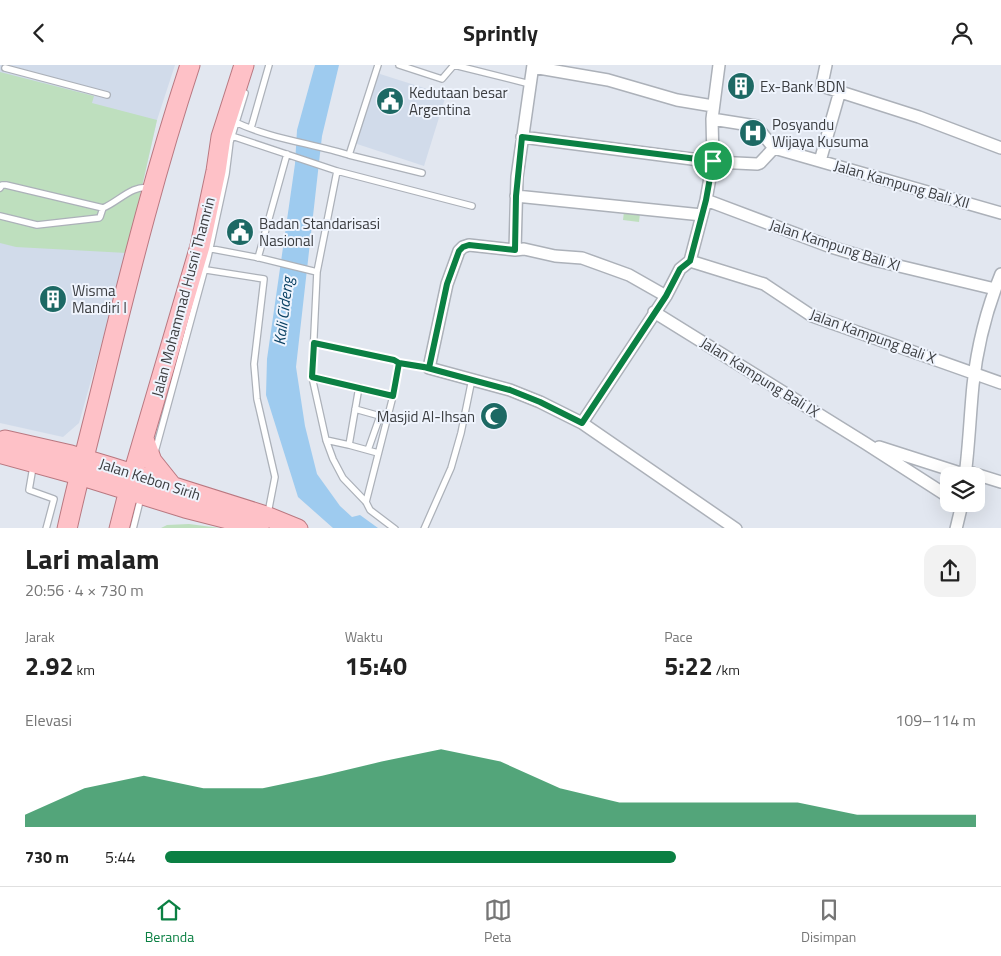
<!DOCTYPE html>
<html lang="id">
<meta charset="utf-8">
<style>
body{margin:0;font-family:"Titillium Web",sans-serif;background:#f2f2f2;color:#222;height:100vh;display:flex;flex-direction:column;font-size:19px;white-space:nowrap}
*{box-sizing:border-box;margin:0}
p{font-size:16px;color:#767676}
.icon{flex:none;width:28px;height:28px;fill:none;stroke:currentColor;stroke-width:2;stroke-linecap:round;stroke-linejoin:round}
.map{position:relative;height:463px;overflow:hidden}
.panel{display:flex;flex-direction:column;background:#fff;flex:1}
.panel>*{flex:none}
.tools{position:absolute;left:940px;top:402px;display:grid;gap:10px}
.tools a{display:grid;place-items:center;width:45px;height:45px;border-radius:10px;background:#fff;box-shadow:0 5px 20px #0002;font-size:25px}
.pin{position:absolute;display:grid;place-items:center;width:42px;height:42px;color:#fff;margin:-21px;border:2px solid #fff;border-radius:50%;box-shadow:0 1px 5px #0007}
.round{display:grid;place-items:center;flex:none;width:52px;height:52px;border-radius:15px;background:#f2f2f2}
.headline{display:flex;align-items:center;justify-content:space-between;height:85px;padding:0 25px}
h1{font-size:28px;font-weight:700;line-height:38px}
.stats{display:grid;grid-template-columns:repeat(3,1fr);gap:8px;height:85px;padding:5px 25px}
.stats div{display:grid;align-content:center}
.stats b{font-size:25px;font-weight:700}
.stats small{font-size:14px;font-weight:400}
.stats p{font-size:14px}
.chart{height:140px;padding:10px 25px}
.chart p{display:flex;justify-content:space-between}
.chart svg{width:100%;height:90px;margin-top:5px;fill:#0b8043;opacity:.7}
ul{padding:0 25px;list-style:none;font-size:16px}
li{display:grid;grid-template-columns:80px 60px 1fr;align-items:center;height:38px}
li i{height:12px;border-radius:6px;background:#0b8043}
header{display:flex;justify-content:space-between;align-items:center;height:65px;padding:0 25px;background:#fff;font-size:22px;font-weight:700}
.tabs{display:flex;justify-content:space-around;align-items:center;height:70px;border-top:1px solid #e0e0e0;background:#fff;font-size:14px;color:#767676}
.tabs a{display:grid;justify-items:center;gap:2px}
.tabs .current{color:#0b8043}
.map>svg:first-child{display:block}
.built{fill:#d1dbea}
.green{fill:#bedfbe}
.water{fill:#9ecbef}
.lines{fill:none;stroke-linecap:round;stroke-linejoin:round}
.service-casing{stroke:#acb1b9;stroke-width:8}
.minor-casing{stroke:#acb1b9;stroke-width:14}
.primary-casing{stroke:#b97880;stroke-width:21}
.service{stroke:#fff;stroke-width:5.5}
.minor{stroke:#fff;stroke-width:11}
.primary{stroke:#fec1c7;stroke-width:19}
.route-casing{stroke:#fff;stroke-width:10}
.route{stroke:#0b8043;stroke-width:6}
.labels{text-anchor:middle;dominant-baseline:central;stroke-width:4;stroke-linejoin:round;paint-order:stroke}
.poi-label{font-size:15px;fill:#3b3d40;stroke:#eff4fd;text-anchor:start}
.street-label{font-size:15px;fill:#3b3d40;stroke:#eff4fd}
.water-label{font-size:16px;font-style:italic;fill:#0a4163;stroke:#eff4fd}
</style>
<header><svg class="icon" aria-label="back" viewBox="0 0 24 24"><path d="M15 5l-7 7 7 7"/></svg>Sprintly<svg class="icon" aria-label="person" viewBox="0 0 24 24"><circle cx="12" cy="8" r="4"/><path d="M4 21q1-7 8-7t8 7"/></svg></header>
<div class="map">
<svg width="1001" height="464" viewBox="0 0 1001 464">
<rect width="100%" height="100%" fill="#e2e7f0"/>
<path class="built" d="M0 0H175L157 55 127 188 79 358 63 372 0 358Z
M377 8 446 30 424 101 354 78Z"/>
<path class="green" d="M0 7 94 31 92 38 157 55 127 188 16 182 0 178Z
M625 138 641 140 639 157 623 155Z
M189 459 220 463H161L167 460Z"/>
<path class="water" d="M315 0H339L322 71 296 302 305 361 317 409 340 441 352 452 360 450 378 463H333L298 432 266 330 267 294 295 99 297 65Z"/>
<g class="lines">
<g class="service-casing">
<path id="service" d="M399 0 442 14 454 0 530 19
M5 3 107 30
M233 56C270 74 311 78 349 90L378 0
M251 63 269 0
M229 70 337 106 472 141
M349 90 422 108
M337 106 317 207 312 312 326 375 333 394 343 413 366 437 370 445 395 464
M0 123 2 120H6L103 143C118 137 133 119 150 123
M0 151 37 160 99 153 100 152 103 143
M207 183 260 193 317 207
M258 193 287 89
M200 204 264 214 254 299 257 334 275 412 268 448
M314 278 394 295 399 298 393 331 366 437
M399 298 429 303
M312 312 393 331
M359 322 349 380 378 388
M355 344 380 351
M326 375 349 380
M368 385 380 351 388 348
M155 387 208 192 226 109 230 77 245 28
M33 402 29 425 54 434 46 464
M133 464 141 432
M424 464 451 403 461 368 472 314"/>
</g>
<g class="minor-casing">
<path id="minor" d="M826 0 822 19 825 22 919 52 1001 83
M533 2 608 15 677 35 713 41
M712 54 756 61 774 83 1001 148
M522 72 715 97 757 99 760 98 774 83
M820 96 840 26
M516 131 702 150
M706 135 831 182 874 195 995 224
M515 185 517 112 533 0
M690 196 764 219 812 251 1001 318
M666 231 629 210 582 193 555 191 524 184 515 185 469 180 463 182 459 186 447 219 429 303 510 325 540 337 582 358 736 464
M654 247 865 378 949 432
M582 358 666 231 680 204 690 196 706 135 713 96 712 54 719 0
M879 382 957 407 972 408 1001 417
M965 411C969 381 970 350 973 320 977 283 987 243 1001 209
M956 464 962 439"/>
</g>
<g class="primary-casing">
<path id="primary" d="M144 374 152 396 172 421
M0 377 5 375 71 390 111 402 266 451 298 464
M0 387 2 389 79 410 185 443 259 462
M67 464C79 410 93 358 106 304 131 202 157 100 190 0
M119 464 133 409 200 181 216 106 221 72 244 0"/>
</g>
<use href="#service" class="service"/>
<use href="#minor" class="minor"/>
<use href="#primary" class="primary"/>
</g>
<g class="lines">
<g class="route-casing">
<path id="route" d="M713 96 706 135 690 196 680 204 666 231 582 358 540 337 510 325 424 302 399 298 394 295 314 278 312 312 393 331 399 298 429 303 447 219 459 186 463 182 469 180 515 185 516 131 522 72 713 96"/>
</g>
<use href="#route" class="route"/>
</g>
<defs>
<g id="building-disc" transform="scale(1.4375)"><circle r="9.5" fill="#1d6964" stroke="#eff4fd"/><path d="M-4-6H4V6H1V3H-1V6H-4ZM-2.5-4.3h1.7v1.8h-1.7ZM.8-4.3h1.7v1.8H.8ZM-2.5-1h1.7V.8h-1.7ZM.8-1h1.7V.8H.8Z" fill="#fff"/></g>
<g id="civic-disc" transform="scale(1.4375)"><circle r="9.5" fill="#1d6964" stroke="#eff4fd"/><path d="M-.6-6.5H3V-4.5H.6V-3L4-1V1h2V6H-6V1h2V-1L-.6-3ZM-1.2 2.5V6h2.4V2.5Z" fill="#fff"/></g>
<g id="hospital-disc" transform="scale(1.4375)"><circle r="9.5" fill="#1d6964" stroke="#eff4fd"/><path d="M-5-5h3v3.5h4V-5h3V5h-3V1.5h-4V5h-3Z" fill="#fff"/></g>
<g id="mosque-disc" transform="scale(1.4375)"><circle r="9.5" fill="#1d6964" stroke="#eff4fd"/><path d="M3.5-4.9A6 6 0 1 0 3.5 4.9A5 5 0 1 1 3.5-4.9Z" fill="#fff"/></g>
</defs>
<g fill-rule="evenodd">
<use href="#building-disc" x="741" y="21"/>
<use href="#civic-disc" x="390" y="36"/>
<use href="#hospital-disc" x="753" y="68"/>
<use href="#civic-disc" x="240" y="167"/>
<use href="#building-disc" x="53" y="234"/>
<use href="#mosque-disc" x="494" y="351"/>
</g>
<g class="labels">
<g class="poi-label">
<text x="760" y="21">Ex-Bank BDN</text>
<text x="409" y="27">Kedutaan besar<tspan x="409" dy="17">Argentina</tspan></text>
<text x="772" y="59">Posyandu<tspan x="772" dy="17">Wijaya Kusuma</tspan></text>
<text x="259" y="158">Badan Standarisasi<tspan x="259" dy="17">Nasional</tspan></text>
<text x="72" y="225">Wisma<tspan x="72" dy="17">Mandiri I</tspan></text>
<text x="475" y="351" text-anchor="end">Masjid Al-Ihsan</text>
</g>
<g class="street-label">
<text transform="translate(902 119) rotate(16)">Jalan Kampung Bali XII</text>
<text transform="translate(835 180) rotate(18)">Jalan Kampung Bali XI</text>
<text transform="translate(183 232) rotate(-75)">Jalan Mohammad Husni Thamrin</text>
<text transform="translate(873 271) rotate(20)">Jalan Kampung Bali X</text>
<text transform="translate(760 312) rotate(32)">Jalan Kampung Bali IX</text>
<text transform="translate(150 414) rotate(18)">Jalan Kebon Sirih</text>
</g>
<g class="water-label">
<text transform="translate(283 246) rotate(-83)">Kali Cideng</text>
</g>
</g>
</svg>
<div class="tools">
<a><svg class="icon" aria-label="layers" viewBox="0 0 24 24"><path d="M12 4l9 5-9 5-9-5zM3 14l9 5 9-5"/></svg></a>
</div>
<div class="pin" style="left:713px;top:96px;background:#1e9e55"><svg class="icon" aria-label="arrive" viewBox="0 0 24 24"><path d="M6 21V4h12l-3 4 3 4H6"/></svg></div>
</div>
<section class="panel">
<div class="headline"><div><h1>Lari malam</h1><p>20:56 · 4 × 730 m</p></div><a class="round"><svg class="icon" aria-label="share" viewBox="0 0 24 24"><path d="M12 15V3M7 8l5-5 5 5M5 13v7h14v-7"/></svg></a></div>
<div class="stats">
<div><p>Jarak</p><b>2.92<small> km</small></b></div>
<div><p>Waktu</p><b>15:40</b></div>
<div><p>Pace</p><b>5:22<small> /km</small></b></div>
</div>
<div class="chart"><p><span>Elevasi</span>109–114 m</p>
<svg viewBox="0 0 160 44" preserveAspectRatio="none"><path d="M0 44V38L10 25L20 19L30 25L40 25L50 19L60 12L70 6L80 12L90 25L100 32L110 32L120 32L130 32L140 38L150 38L160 38V44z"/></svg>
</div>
<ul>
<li><b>730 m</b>5:44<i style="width:63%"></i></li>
</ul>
</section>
<nav class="tabs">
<a class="current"><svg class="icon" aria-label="home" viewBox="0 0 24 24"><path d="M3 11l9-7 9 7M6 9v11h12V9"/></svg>Beranda</a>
<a><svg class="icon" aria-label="map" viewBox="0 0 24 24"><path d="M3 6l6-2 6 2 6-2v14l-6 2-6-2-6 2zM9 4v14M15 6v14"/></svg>Peta</a>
<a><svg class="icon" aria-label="saved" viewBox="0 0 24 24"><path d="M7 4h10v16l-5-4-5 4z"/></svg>Disimpan</a>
</nav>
